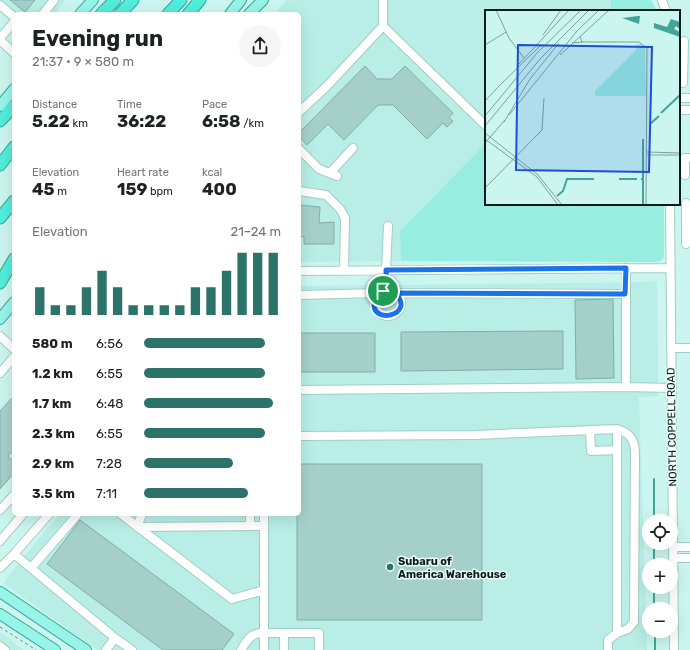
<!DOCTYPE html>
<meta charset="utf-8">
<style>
body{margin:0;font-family:Rubik,sans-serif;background:#f6f6f6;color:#202124;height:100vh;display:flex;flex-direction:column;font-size:15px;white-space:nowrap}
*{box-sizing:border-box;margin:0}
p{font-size:13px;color:#757577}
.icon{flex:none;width:22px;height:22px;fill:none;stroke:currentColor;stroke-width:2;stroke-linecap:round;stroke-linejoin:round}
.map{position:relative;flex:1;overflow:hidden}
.sheet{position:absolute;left:12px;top:12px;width:289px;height:504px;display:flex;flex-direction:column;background:#fff;border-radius:6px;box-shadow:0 4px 16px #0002}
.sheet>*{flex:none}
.controls{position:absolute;left:642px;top:514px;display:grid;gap:8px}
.controls a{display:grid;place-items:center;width:36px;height:36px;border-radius:50%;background:#fff;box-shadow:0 4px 16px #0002;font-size:20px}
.pin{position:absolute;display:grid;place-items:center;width:34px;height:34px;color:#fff;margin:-17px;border:2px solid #fff;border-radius:50%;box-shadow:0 1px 4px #0007}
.round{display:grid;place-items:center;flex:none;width:42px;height:42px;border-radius:21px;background:#f6f6f6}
.overview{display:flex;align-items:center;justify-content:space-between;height:68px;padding:0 20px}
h1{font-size:22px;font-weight:700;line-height:30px}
.metrics{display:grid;grid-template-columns:repeat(3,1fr);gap:6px;height:68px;padding:4px 20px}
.metrics div{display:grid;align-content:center}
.metrics b{font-size:17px;font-weight:700}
.metrics small{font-size:11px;font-weight:400}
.metrics p{font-size:11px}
.chart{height:112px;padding:8px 20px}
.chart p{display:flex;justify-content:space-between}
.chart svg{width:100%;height:72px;margin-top:4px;stroke:#2c736a;stroke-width:6}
ul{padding:0 20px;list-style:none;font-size:13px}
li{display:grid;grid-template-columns:64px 48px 1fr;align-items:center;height:30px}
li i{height:10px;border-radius:5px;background:#2c736a}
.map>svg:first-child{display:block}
.built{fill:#b8eee5}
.green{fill:#97ede0}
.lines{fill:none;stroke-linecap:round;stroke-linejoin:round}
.stream{stroke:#42a599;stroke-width:2}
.building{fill:#a5d0c9;stroke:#83ada6}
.minor-casing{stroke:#a2cdc5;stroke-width:10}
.major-casing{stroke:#3aa497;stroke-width:12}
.highway-casing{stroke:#3aa497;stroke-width:13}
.path{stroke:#6f8d88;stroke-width:1;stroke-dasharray:3 3;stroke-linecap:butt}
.minor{stroke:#fff;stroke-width:8}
.major{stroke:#97f4e9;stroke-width:10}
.highway{stroke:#52eddb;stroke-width:11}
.route-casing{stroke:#fff;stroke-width:8}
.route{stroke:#1a73e8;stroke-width:5}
.poi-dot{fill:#2c736a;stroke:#ecfdfa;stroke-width:1.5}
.labels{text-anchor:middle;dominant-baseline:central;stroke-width:3;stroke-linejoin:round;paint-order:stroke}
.street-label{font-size:11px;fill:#0c1c1a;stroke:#ecfdfa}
.poi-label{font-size:11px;font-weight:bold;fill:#0c1c1a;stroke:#ecfdfa;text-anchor:start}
.inset-river{fill:none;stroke:#42a599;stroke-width:2}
.inset-road{fill:none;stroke:#7f9f9a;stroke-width:1}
.view{fill:#1d4ed8;fill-opacity:0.15;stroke:#1d4ed8;stroke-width:2}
.inset-edge{fill:none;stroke:#0c1c1a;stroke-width:2}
</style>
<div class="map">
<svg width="690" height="650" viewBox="0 0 690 650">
<rect width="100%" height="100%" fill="#cbf6ef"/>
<path class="built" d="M0 0H66L55 14H14V22L0 13Z
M287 0H611V11H486V143L400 231 401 261 299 262V14H274Z
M657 282 658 396 639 397 647 650H97L3 583 49 526 61 514H299V286Z
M0 632 24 650H0Z"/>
<path class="green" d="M611 0H651L657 11H611Z
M486 143V204H664V257L661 261 655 262 401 261 400 231Z"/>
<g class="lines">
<path class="stream" d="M654 479V521
M654 543V565
M654 587V609
M655 631V650"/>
</g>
<path class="building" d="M10 0H35L25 12Z
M365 66 377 79H392L405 66 453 113 449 118 453 121 447 127 443 123 427 139 393 105H378L344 140 328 124 307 145 299 136V133Z
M299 205 320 207 319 223 334 222V244H304V237L299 236Z
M613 299 614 378 576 379 575 300Z
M563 331V369L401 371V332Z
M299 333H375V372H299Z
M14 396V450L8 456 14 462V473L0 489V411Z
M299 464H482V620H297V514H299Z
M80 520 234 634 222 650H163L47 564Z"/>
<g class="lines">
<g class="minor-casing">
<path id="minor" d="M662 0 666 11
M0 5 14 17
M43 14 54 0
M383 26 486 126
M0 38 14 22
M0 40 14 53
M683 83 684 41
M679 98H690
M679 110H690
M299 112 327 86 383 26V0
M299 149 319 169 337 176
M330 173 353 148
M685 175V158H690
M299 191 326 195 340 209 345 218 344 271
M670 204 674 650
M686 219V203
M686 244V219H690
M299 271 670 268
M375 303a13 13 0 1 1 26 0a13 13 0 1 1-26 0Z
M387 290 386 270 388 226
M395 293 625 294
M299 295 379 293
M0 336 14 349
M671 348H690
M0 373 14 357
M626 387 672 388
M299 390 626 387V268
M617 429C629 433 634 438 635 452L634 622 628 629 617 633
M590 430 591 451 617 450
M299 436 475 435 617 429V633L608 640V650
M0 510 14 495
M121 514 232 599 264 590
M142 514 137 527 264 526
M250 514V526
M264 514V650
M0 541 23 514
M673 547H690
M14 554 115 638 106 650
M673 558H690
M0 568 14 554 49 514
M31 568 78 514
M284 633V650
M115 638 132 650
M0 646 5 650
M241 650C248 639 250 633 264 633H319V650"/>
</g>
<g class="major-casing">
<path id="major" d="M80 14 93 0
M230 14 241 0
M249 14 263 0
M0 106 14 89
M0 319 14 302
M0 592 86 650
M0 614 55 650"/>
</g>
<g class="highway-casing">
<path id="highway" d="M101 14 115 0
M120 14 133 0
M168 14 181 0
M188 14 200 0
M0 121 14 106
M0 165 14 147
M0 218 14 201
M0 283 14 259"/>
</g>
<path class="path" d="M0 627 36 650"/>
<use href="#minor" class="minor"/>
<use href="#major" class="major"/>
<use href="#highway" class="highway"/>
</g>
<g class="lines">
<g class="route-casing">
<path id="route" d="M626 268 625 294 395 293C418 316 367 326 375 300 377 294 382 291 387 290L386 270Z"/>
</g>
<use href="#route" class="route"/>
</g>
<circle class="poi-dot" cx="390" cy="567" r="4"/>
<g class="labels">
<g class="street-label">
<text transform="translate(672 427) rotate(-91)">NORTH COPPELL ROAD</text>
</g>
<g class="poi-label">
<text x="398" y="561">Subaru of<tspan x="398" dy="13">America Warehouse</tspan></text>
</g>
</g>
<g transform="translate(485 10)">
<rect width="195" height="195" fill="#cbf6ef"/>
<path d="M151 34H156L160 39 161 86H110V81L151 40Z" fill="#97ede0"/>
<path d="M155 6 154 14 137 8 153 6ZM186 9 195 12V19L191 16 189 19 195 22V27L169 18V13L182 17Z" fill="#42a599"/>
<path class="inset-river" d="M176 103 195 85M165 114 174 106M134 169H152M156 169H158V129M72 186 78 181 82 169H109M158 195V169"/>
<path class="inset-road" d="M11 0 24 28 39 48M58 25 76 0M96 32H154L162 38 161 195M87 33 97 32 95 26M0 35 21 22M75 45 124 0M34 54 84 0M13 77 56 35M0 91 14 76M24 105 92 21 114 0M0 106 52 43 96 0M19 112 45 69 74 33M0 116 55 49 104 0M0 123 53 165 77 195M0 129 52 167 73 195M0 133 20 110M162 142 195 143M162 145H195M0 178 57 120 59 88"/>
<path class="view" d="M33 35 167 37 164 162 31 160Z"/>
<rect width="195" height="195" class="inset-edge"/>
</g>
</svg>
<div class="controls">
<a><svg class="icon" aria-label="locate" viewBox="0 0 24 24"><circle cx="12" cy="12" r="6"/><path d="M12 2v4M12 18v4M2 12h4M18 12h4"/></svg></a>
<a>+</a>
<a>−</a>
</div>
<div class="pin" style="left:383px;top:291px;background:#1e9e55"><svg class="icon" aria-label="arrive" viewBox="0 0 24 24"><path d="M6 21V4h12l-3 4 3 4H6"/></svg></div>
<section class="sheet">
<div class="overview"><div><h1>Evening run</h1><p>21:37 · 9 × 580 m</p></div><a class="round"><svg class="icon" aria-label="share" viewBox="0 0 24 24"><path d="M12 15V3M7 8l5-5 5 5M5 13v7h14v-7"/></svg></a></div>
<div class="metrics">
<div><p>Distance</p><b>5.22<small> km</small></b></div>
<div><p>Time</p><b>36:22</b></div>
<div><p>Pace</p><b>6:58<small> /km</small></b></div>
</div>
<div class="metrics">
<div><p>Elevation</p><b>45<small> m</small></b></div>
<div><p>Heart rate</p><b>159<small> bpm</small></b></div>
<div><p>kcal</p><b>400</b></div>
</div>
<div class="chart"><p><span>Elevation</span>21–24 m</p>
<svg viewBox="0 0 160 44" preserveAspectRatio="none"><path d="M5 44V27M15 44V38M25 44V38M35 44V27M45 44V17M55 44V27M65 44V38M75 44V38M85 44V38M95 44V38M105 44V27M115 44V27M125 44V17M135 44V6M145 44V6M155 44V6"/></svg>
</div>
<ul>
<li><b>580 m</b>6:56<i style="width:88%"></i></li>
<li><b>1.2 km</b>6:55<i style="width:88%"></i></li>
<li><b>1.7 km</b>6:48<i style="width:94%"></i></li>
<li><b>2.3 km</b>6:55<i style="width:88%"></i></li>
<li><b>2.9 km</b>7:28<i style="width:65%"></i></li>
<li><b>3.5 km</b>7:11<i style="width:76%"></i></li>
</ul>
</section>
</div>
